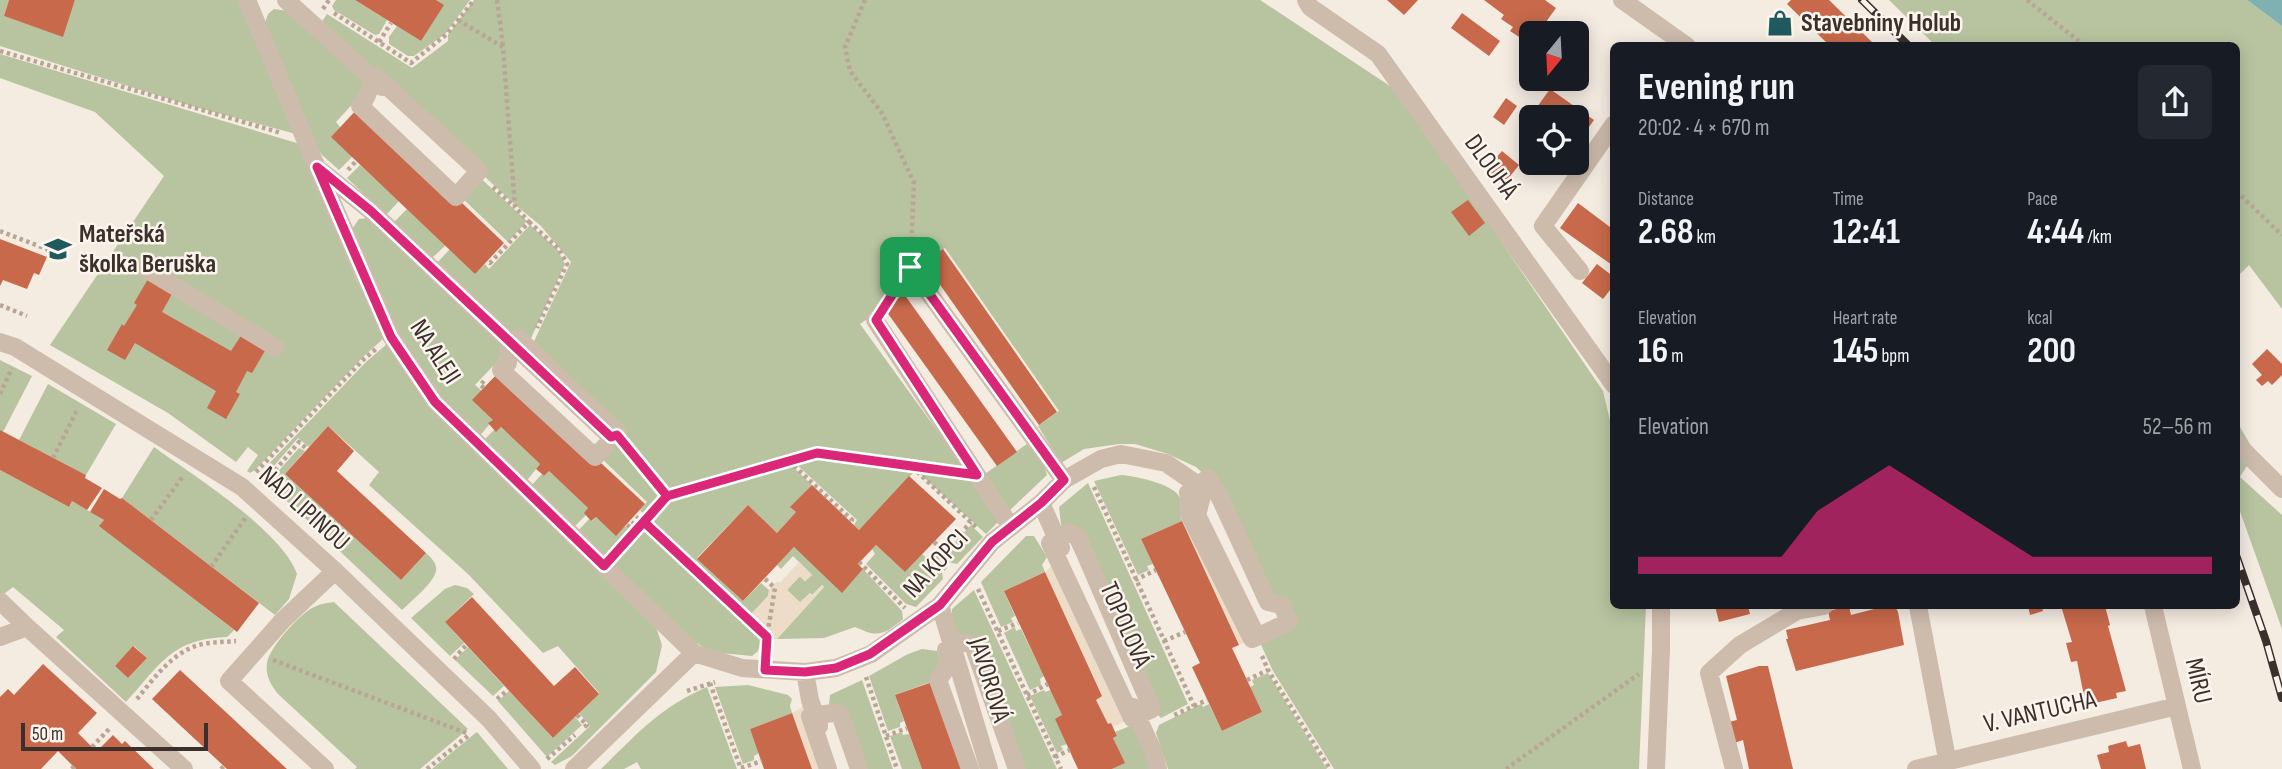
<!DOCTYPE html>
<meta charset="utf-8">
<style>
body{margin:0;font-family:"Sofia Sans Condensed",sans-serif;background:#242831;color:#f1f3f6;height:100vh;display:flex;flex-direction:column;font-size:26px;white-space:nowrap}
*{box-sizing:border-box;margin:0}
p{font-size:23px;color:#9ea1a6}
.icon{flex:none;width:38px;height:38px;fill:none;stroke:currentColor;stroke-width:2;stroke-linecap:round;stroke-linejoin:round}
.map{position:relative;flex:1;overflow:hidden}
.drawer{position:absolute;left:1610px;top:42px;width:630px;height:567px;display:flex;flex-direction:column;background:#171b24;border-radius:10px;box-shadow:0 4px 18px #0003}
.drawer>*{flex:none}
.needle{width:46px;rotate:198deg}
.controls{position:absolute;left:1519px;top:21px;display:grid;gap:14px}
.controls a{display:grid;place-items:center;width:70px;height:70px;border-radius:10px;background:#171b24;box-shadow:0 4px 18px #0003;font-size:35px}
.scale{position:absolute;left:21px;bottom:18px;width:187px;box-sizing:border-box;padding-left:7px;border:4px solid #3b302b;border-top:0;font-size:19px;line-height:24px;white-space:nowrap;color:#3b302b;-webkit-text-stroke:5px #fbf5ee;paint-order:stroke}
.pin{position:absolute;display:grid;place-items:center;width:60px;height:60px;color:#fff;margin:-30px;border-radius:14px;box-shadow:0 4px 10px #0006}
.round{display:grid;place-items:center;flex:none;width:74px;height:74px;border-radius:10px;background:#242831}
.head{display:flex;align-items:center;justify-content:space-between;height:119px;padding:0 28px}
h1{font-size:38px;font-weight:700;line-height:52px}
.stats{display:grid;grid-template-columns:repeat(3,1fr);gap:10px;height:119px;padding:7px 28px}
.stats div{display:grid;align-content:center}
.stats b{font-size:35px;font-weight:700}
.stats small{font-size:19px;font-weight:400}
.stats p{font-size:19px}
.chart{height:196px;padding:14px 28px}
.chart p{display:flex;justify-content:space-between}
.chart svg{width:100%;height:126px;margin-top:7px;fill:#db2777;opacity:.7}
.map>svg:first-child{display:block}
.green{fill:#b8c4a0;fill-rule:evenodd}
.plaza{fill:#ecdcc8}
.water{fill:#7fb0b2}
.building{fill:#c8694b}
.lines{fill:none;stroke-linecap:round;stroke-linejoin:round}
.path{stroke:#b9a596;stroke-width:4.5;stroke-dasharray:3.5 3.5;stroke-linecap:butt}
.minor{stroke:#cdbbac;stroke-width:18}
.rail-casing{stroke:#3b302b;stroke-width:8}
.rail{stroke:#fbf5ee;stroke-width:5;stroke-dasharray:16;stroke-linecap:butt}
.route-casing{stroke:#fff;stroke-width:14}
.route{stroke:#db2777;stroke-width:9}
.labels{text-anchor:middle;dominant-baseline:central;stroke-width:5;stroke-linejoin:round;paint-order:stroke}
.poi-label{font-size:26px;font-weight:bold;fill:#3b302b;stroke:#fbf5ee;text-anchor:start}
.street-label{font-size:26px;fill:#3b302b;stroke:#fbf5ee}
</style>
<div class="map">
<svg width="2282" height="769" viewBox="0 0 2282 769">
<rect width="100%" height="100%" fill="#f4ebe1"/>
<path class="green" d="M0 0H9L4 16 63 36 75 0H240L296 134 195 107 0 46Z
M336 0H355L387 20 379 34 375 35 334 10 332 6Z
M436 0H470L445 34 414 56H408L389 44V37L397 26 421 41 443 5Z
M474 0H1260L1399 92 1603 391 1614 437V606H1646L1639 769H1334L1273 671 1257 636 1289 622 1268 602 1208 478 1196 467 1168 454 1135 444H1119L1084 449 1061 463 1038 426 1059 411 945 248 924 262 915 249 889 271 904 294 860 324 1001 519 986 534 909 464 814 451 667 493 618 433 530 350 571 262 541 226 513 203 321 23 327 14 412 68 448 41V35Z
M1889 0H2247L2282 26V309L2249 265 2237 277 2236 46 1935 45Z
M274 9 288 11 369 86 336 122 340 127 352 157 339 170 322 155 313 141 265 23 268 14Z
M0 54 300 144 356 279 384 338 364 356 255 470 250 473 247 471 258 455 248 447 236 462 168 413 50 345 164 176 95 112 0 78Z
M360 165 399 201 386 215 347 178Z
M476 174 527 221 508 242 458 194Z
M407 209 446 245 432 258 394 222Z
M368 218 509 349 475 385 481 390 493 420 478 438 450 409 395 330 352 229 359 219Z
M530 225 557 249 565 264 527 347 437 263 450 249 475 273 485 264 489 269Z
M387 344 436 411 476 454 648 617 657 630 662 645 656 672 572 756 555 765 551 762 590 726 579 713 599 693 558 646 543 653 468 574 369 485 379 472 328 426 309 447 298 438 261 481 258 479 261 472 366 362Z
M0 360 32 376 3 432 0 430Z
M48 384 116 424 86 475 19 440Z
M2236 420 2255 453 2240 477 2282 515V629L2237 503Z
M501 427 540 464 525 483 482 442 494 430 497 431Z
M616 437 663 496 645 516 640 510 647 502 598 455Z
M1031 441 1042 459 1047 475 1009 511 985 474Z
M154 447C194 476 281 530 297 574L289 599 275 615 122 498Z
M299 448 305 451 285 474 401 580 426 553C430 557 435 561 436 567 439 579 411 601 402 610L289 503 266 485Z
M820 455 907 467 914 472 859 530 854 525 857 520 795 463Z
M790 464 812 485 791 507 796 512 777 533 748 505 697 558 743 601 761 583 769 590 768 596 749 617 648 523 649 520 669 499Z
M0 470 69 507 72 501 104 520 100 526 234 630 227 637C171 639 161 664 126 702L56 637 64 630 13 587 0 597ZM134 646 147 658 128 678 115 666Z
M549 471 588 508 586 515 573 528 530 487 542 474 544 476Z
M1121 475C1135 476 1175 484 1180 498 1183 506 1177 511 1182 521L1141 539 1153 564 1147 566 1149 570 1138 575 1094 481Z
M1088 483 1188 704 1161 718 1152 709 1061 524 1059 507Z
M596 517 616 535 625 526 629 530 641 519 642 522 607 560 577 532 589 519 592 521Z
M645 525 759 631 762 639 758 651 752 656 721 653 705 648 695 642 610 562Z
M971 525 983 537 957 564 948 562 942 556Z
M1026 536H1034L1047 557 1042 565 1045 572 1004 591 1015 616 1011 618 1013 622 1001 627 981 582Z
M876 545 905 572 922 554 942 572 943 579 916 607 906 604 866 564 875 554 872 549Z
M794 547 842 592 863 569 902 611 903 619C883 635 879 638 855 627L824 638 777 639 824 587 822 585 812 595 810 593 800 603 787 590 800 576 805 581 812 575 793 556 781 569 777 565Z
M455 585 467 588 474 594 445 622 464 643 450 656 411 618 445 589Z
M974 590 1057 769H1017L973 646 957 636 952 621V609Z
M334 602 468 729 420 769H355L357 767 278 694C271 685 265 675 267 663 269 648 299 615 312 608 319 604 327 603 334 602Z
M1015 627 1016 631 1021 629 1044 676 1040 679 1041 685 1030 690 1004 633Z
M468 647 504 686 493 696 455 660Z
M922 649 937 651 940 659 936 680 895 695 904 721 900 723V727L888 731 869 676 908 654Z
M1268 673 1327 769H1168L1156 733 1159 725 1201 704 1203 707 1209 704 1222 731 1262 712 1250 687 1254 685 1252 680Z
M862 680 893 769H859L829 705 830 695Z
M748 685 788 695 792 699 790 706 792 713 750 729 759 753 754 756V760L743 764 715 687Z
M707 687 737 769H641L637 762 624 769H601C637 734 660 707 707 687Z
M1044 690 1045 692 1051 690 1062 715 1067 744 1061 746 1063 750 1057 753 1030 696Z
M509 691 553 738 575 717 582 725 547 757 498 701Z
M1135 724 1152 769H1112L1124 763 1113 738 1117 736 1115 732Z
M477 732 508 769H432L473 735Z
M902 732 903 735 909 734 922 769H902L890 736Z"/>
<path class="plaza" d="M1188 512 1252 639 1239 645 1182 521Z
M799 562 812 575 805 581 799 576 787 590 800 602 810 593 813 595 822 585 824 587 777 639H762L759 631 746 619 768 596 769 590 776 582H781Z
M1054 564 1132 718 1113 727 1111 723 1108 724 1096 700 1102 695 1045 572Z
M805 701 828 769H812L792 713 801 708Z"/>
<path class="water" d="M2247 0H2282V26Z"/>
<path class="building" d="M9 0H75L63 37 4 16Z
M355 0H436L444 5 421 41Z
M1387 0H1418L1404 15Z
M1484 0H1545L1556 8 1538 33H1531L1530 44 1510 31 1513 27 1501 19 1504 15Z
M1791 0H1829L1876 46H1830L1787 4Z
M1462 13 1500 41 1489 56 1451 28Z
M1550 89 1594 120 1577 144V117H1531V124L1527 121Z
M1506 98 1517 106 1504 125 1493 117Z
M360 106 504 243 475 274 331 137Z
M1502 151 1519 165 1504 184 1486 169Z
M1468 200 1485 223 1469 236 1451 212Z
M1578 203 1614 230V262L1612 265 1560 228Z
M0 239 47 257 39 275 34 273 27 289 3 280 0 286Z
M943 249 1057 412 1039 425 924 262Z
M1597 264 1614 277V285L1603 299 1582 283Z
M148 279 172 294 162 312 231 351 242 334 266 349 252 373 247 371 236 392 240 394 226 419 207 408 216 391 135 343 125 360 107 350 122 324 124 326 137 305 134 303Z
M904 294 1017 452 997 466 884 308Z
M2267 349 2282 364V375L2272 385 2268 381 2262 386 2256 380 2262 375 2252 364Z
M501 370 645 504 616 536 596 517 591 521 584 513 588 508 549 471 544 476 542 474 536 469 540 464 501 427 496 432 488 423 493 420 472 400Z
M328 426 354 451 337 471 426 553 401 580 285 474Z
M0 430 86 475 85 478 102 488 87 510 72 501 69 507 0 470Z
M909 476 956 519 905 572 876 545 858 564 863 569 842 593 794 547 743 601 697 559 748 505 777 533 796 512 790 507 812 485 859 530Z
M104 489 120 499 122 498 259 603 237 632 99 526 104 520 90 512Z
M1182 521 1239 645 1232 648 1262 712 1222 731 1192 667 1200 663 1141 539Z
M1045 572 1102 696 1096 700 1108 724 1111 723 1117 736 1113 738 1125 763 1112 769H1078L1055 719 1062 715 1004 591Z
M472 597 554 686 575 667 599 694 553 738 445 622Z
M1715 606H1748L1750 614 1719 622Z
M1849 606 1851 615 1886 606H1895L1898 612 1904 645 1796 671 1786 639H1788L1786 630 1830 620 1828 611Z
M2028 606H2042L2043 611 2030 615Z
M2061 606H2105L2110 625 2108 626 2126 691 2116 693 2117 698 2095 703V699L2085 701 2077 661 2071 662 2066 643 2072 642Z
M133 646 147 658 128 678 115 666Z
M43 664 97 713 78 733 92 747 97 751 113 735 122 744 125 741 154 769H76L58 751 41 769H0V697L8 689 14 695Z
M1759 666H1768L1793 769H1749L1743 740 1734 743 1729 722 1737 720 1726 676Z
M180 670 229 715 287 769H227L152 699Z
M938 680 970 769H922L895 695Z
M792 713 812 769H764L750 729Z
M2126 741 2128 747 2140 744 2146 769H2101L2097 755 2109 752 2108 746Z"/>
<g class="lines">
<path class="path" d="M497 0 503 46
M865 0 845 47 850 71 882 113 914 183 911 249
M2027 0 2085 46
M323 9 329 0
M334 13 411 63 447 34 474 0
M458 20 503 47 515 207 529 222 490 263 487 261
M379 42 391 23
M0 51 281 133
M348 170 356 161
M493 187 515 207
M2236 191 2282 235
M529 222 559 249 567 264 537 328
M0 231 54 252
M0 305 27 316
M885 305 898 286
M484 381 480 385 484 388
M0 394 12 368
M630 451 667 496
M53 458 78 408
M789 461 852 520 851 522
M910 466 950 471
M256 472 364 359 377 348
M266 481 299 442 307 449
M1094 487 1194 706 1172 716
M151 520 184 475
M627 525 630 527 640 515 644 521 767 637 766 649
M934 542 944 551
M616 553 667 496 817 453 910 465 978 529
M859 562 905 608
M211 567 246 517
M946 569 936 560 971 522
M765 579 775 588 767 636
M1135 580 1156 570
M978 589 1061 769
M998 631 1018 623
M1164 641 1185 632
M1262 656 1268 670 1330 769
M454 659 466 645
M273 660 469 734
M866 677 897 769
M1247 680 1268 670
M710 683 741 769
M687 691 715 682
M1027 695 1048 684
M137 699C155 677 174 650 203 644 214 642 225 642 236 641
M497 699 508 690
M1194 706 1207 700
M577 715 587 725 584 727
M886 736 907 728
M92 747 110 728
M1055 757 1070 750
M547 759 575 735
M741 768 762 761
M72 769 74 766
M221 769 224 766
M427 769 469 735
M1506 769 1639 674"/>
<path class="minor" d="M247 0 317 168 391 336 435 402 694 653
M286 0 382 87
M1306 0 1310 7 1378 54 1614 385
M1622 0 1687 46
M377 77 479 171 456 197 360 106C370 96 367 87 377 77Z
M320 170 371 211 611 437
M910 267 1064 480
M146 269 275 347
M1580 271 1543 226 1614 124
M875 320 1011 527
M518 338 618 433 595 457 501 370 508 363 509 349Z
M0 342 15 347 242 487 335 571 489 719 532 769
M2236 443 2282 489
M1208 478 1221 500 1268 602 1282 605 1289 622 1252 639 1188 512 1190 504 1188 493Z
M1041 503 1061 548
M1068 532 1078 537 1152 709 1132 718 1050 543Z
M0 601 27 627
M940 605 989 769
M1918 606 1949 769
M2153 606 2192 769
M0 637 27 627 184 769
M805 672 810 700 819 726
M1133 707 1153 751 1158 769
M325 769 229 681 283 620 335 571
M574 769 694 653 742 668 805 672 836 668 871 654 940 605 992 542 1041 503 1064 480 1101 459 1121 454 1166 463 1198 485 1201 500 1197 515 1255 633
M828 769 810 716 833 713 840 714 859 769
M970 769 938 680C946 670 950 663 946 650L963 642 973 645 1017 769
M1656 769 1661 650V606
M1734 769 1709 673 1740 645 1797 611 1824 606
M1916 769 2177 706"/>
<g class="rail-casing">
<path id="rail" d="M1862 0 1909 46
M2236 555 2266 641 2282 698"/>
</g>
<use href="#rail" class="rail"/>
</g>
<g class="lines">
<g class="route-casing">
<path id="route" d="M910 267 876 320 977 475 817 453 667 496 604 566 435 402 391 337 317 167 371 211 611 437 617 435 667 496 644 522 767 637 765 670 805 672 836 668 870 654 940 605 992 542 1041 503 1064 480 910 267"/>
</g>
<use href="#route" class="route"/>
</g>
<defs>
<g id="shop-bare" transform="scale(2.1)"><path d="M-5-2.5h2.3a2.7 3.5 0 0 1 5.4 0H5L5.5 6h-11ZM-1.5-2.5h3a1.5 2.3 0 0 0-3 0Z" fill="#1f5a5e" stroke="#fbf5ee" stroke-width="2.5" paint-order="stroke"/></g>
<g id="school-bare" transform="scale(2.1)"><path d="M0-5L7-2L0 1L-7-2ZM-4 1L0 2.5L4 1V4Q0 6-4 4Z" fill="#1f5a5e" stroke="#fbf5ee" stroke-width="2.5" paint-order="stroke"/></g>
</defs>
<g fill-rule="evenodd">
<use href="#shop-bare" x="1780" y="23"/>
<use href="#school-bare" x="58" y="249"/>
</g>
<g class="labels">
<g class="poi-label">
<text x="1801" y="23">Stavebniny Holub</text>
<text x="79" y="234">Mateřská<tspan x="79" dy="30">školka Beruška</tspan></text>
</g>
<g class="street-label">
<text transform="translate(1491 167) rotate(54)">DLOUHÁ</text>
<text transform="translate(435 352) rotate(57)">NA ALEJI</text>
<text transform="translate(304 509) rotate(42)">NAD LIPINOU</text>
<text transform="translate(936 564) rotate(-47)">NA KOPCI</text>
<text transform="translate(1125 625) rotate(66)">TOPOLOVÁ</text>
<text transform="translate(989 680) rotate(73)">JAVOROVÁ</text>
<text transform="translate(2198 681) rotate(77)">MÍRU</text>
<text transform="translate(2040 712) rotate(-13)">V. VANTUCHA</text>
</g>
</g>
</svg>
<div class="controls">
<a><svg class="needle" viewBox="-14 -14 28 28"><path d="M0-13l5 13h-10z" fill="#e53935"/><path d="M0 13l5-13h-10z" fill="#9ea1a6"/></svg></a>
<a><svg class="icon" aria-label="locate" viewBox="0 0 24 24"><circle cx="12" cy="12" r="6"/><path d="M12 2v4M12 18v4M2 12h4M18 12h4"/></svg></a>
</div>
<div class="scale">50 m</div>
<div class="pin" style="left:910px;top:267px;background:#1e9e55"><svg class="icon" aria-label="arrive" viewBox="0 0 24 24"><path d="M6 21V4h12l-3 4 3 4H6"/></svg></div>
<section class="drawer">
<div class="head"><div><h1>Evening run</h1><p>20:02 · 4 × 670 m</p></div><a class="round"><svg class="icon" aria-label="share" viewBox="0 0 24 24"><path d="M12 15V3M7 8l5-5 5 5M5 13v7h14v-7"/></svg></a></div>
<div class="stats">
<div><p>Distance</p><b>2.68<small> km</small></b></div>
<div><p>Time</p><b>12:41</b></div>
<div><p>Pace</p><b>4:44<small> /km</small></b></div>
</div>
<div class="stats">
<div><p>Elevation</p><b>16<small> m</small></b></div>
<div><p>Heart rate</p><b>145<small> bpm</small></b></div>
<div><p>kcal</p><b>200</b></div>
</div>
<div class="chart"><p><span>Elevation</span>52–56 m</p>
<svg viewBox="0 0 160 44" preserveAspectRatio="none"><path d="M0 44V38L10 38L20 38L30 38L40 38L50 22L60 14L70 6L80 14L90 22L100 30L110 38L120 38L130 38L140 38L150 38L160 38V44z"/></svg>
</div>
</section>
</div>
